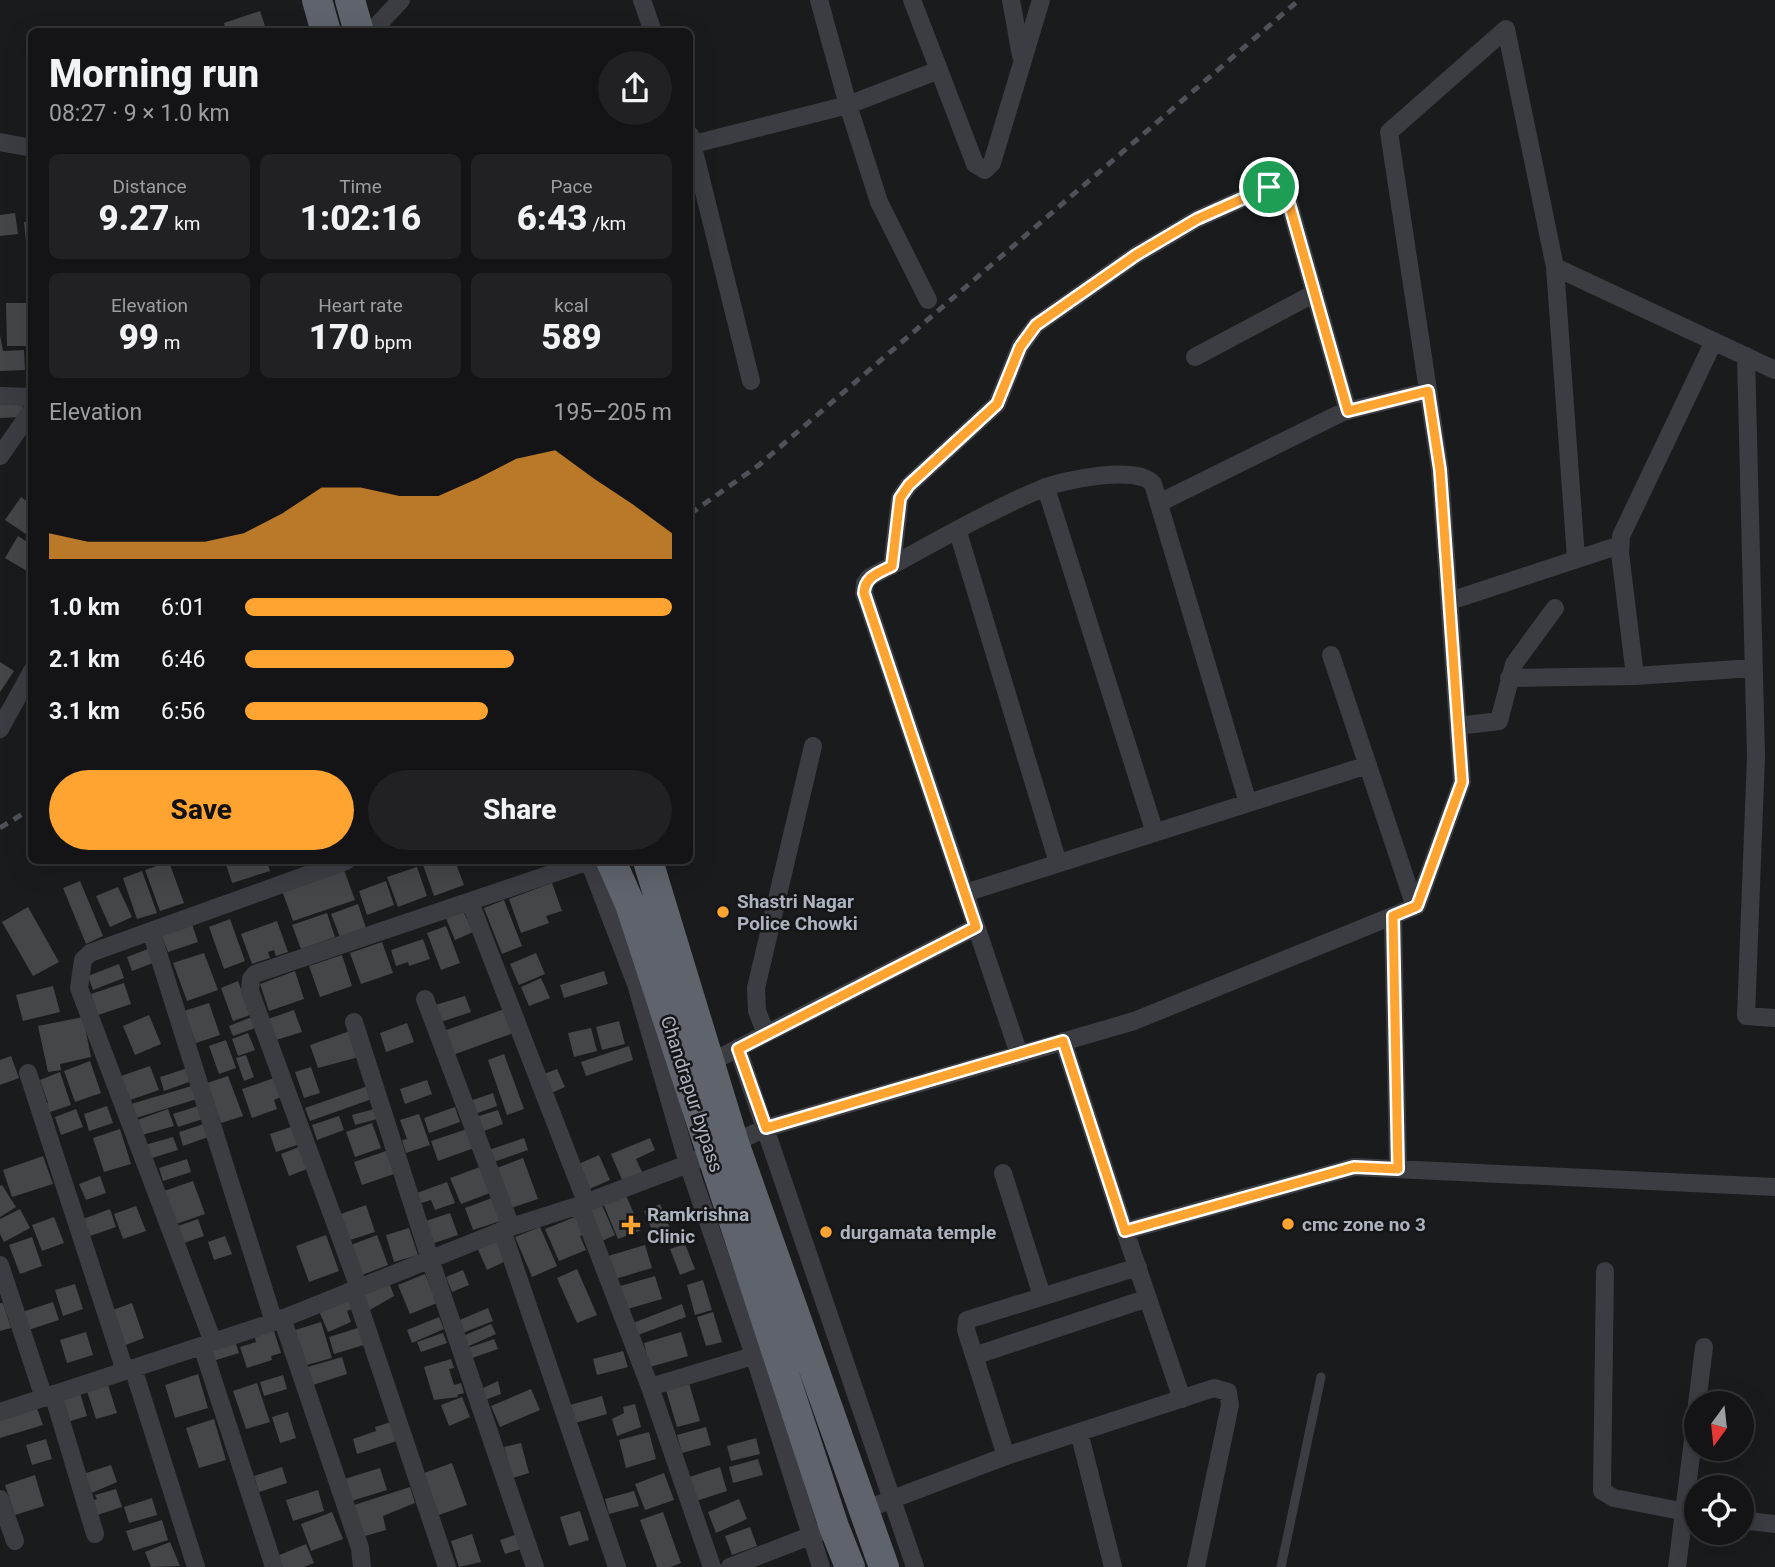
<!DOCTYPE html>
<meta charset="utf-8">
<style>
body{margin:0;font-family:Roboto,sans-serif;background:#212123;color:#f1f3f6;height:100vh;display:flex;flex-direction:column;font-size:26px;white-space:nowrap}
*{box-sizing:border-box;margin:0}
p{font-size:23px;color:#9d9ea1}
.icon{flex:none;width:38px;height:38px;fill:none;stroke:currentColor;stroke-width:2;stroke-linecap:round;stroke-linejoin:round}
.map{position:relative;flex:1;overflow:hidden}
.side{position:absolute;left:28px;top:28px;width:665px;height:836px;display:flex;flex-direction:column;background:#141416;border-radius:10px;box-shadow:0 7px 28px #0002,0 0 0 2px #333335}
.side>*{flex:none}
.needle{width:46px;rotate:195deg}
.controls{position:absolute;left:1684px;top:1391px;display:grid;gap:14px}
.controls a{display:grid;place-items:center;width:70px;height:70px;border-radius:50%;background:#141416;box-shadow:0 7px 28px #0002,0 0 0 2px #333335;font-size:35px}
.pin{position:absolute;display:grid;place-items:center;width:60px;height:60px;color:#fff;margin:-30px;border:4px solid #fff;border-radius:50%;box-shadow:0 2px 7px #0007}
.round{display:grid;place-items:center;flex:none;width:74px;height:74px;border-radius:37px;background:#212123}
.overview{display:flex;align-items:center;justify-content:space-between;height:119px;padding:0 21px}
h1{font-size:38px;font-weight:800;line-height:52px}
.figures{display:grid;grid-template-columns:repeat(3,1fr);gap:10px;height:119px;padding:7px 21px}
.figures div{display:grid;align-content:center;border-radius:10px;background:#212123;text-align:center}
.figures b{font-size:35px;font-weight:800}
.figures small{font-size:19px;font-weight:400}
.figures p{font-size:19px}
.chart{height:196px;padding:14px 21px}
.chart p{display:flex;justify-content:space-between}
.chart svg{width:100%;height:126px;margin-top:7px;fill:#ffa431;opacity:.7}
.button{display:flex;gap:14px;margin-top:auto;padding:14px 21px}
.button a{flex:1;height:80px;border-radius:42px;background:#ffa431;color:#111;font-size:28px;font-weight:800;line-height:80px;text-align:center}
.button a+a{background:#212123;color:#f1f3f6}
ul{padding:0 21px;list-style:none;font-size:23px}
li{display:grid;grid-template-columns:112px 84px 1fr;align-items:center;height:52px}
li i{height:18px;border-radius:9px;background:#ffa431}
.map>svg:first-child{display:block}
.building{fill:#44464a}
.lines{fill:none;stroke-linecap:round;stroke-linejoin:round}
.service{stroke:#3b3d43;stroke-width:9}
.minor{stroke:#3b3d43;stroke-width:18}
.trunk{stroke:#5f636b;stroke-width:30}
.rail{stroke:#4e5158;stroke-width:5;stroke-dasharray:9 7;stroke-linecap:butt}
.route-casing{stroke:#fff;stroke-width:14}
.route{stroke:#ffa431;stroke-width:9}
.poi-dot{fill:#ffa431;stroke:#151618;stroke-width:2.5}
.labels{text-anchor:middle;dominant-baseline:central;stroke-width:5;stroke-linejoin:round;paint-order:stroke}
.poi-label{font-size:19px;font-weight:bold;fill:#acb3be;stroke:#151618;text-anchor:start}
.street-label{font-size:19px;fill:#acb3be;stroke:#151618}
</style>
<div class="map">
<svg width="1775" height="1567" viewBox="0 0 1775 1567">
<rect width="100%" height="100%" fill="#1a1b1d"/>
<path class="building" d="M260 11 267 32H226L224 23Z
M15 213 18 234 0 236V215Z
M24 222H32V242H26Z
M6 303H28L32 359H26V346H7Z
M0 335 3 351 24 350 25 370 0 371Z
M22 399 23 417 0 418V401Z
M21 497 32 505V538L5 520Z
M18 536 32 545V574L5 558Z
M0 662 14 671 0 692Z
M225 861H267L270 871 232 883Z
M455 861 464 885 434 896 422 862Z
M169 862 184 903 160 911 145 870Z
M343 867 355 900 293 921 281 888Z
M417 867 427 896 398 907 387 877Z
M142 871 157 913 137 919 123 878Z
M80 881 103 936 86 944 63 888Z
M386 881 394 905 367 915 359 891Z
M552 883 562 911 546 916 549 923 521 933 509 899Z
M118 887 132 917 110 927 96 896Z
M504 900 522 946 502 954 484 908Z
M358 904 366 928 340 937 331 914Z
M28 907 59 962 33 976 2 922Z
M462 909 473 932 455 940 445 916Z
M327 913 335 937 301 949 292 925Z
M230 919 245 961 224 969 209 927Z
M277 921 288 952 276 956 274 950 268 952 270 958 252 964 241 934Z
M192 924 198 942 168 952 161 934Z
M446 926 460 963 441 970 427 933Z
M423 939 430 959 409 966 408 962 396 966 391 950Z
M382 942 393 973 361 984 350 953Z
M148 949 153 963 132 971 127 957Z
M204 953 218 990 187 1001 173 963Z
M536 953 545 974 519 985 510 964Z
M342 955 352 986 320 997 309 966Z
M119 964 124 978 93 990 88 976Z
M295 971 304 999 269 1011 260 984Z
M604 971 608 984 564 998 560 985Z
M541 978 550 998 529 1006 521 987Z
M238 981 250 1015 233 1021 221 988Z
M124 983 131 1004 98 1015 91 994Z
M53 986 60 1012 23 1021 16 995Z
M465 996 471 1012 438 1023 432 1006Z
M209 1003 220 1035 196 1043 184 1011Z
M507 1008 516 1032 450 1056 441 1032Z
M294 1010 302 1032 276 1040 268 1019Z
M149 1015 161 1044 135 1055 123 1026Z
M83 1017 91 1057 60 1064 61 1070 48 1072 38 1026Z
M252 1017 255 1028 233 1036 229 1026Z
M619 1021 625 1044 602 1050 596 1027Z
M407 1023 414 1042 386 1052 380 1033Z
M591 1028 597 1051 574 1057 568 1033Z
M350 1031 359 1057 318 1068 310 1045Z
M248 1033 255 1050 238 1056 232 1039Z
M226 1040 236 1068 219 1074 209 1046Z
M629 1046 633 1060 586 1076 581 1062Z
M504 1054 524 1109 507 1115 488 1060Z
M246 1055 254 1077 244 1081 236 1058Z
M11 1056 19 1078 0 1085V1060Z
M90 1061 101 1093 75 1102 64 1071Z
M150 1066 159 1090 130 1100 121 1076Z
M311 1067 320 1093 304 1098 295 1072Z
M188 1068 192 1081 164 1091 160 1077Z
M557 1069 565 1087 547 1095 539 1076Z
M60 1072 71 1105 44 1114 40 1106 48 1103 40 1080Z
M228 1076 243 1116 221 1123 207 1083Z
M274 1078 281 1097 274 1100 277 1109 252 1118 242 1089Z
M427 1080 432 1094 405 1104 400 1089Z
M195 1085 200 1098 136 1118 131 1104Z
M368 1086 372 1099 310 1121 305 1108Z
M493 1093 497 1106 475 1114 470 1101Z
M201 1105 206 1118 178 1127 173 1114Z
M107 1106 113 1123 89 1131 84 1114Z
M455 1107 460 1122 429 1133 424 1118Z
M76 1109 83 1127 61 1135 55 1117Z
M168 1109 174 1126 142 1135 137 1120Z
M374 1109 377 1119 355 1125 352 1115Z
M498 1110 503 1124 481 1132 476 1117Z
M419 1114 430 1145 406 1153 402 1140 407 1139 400 1120Z
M339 1116 344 1130 317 1140 312 1125Z
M207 1123 211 1136 183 1146 179 1132Z
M372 1123 381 1148 355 1157 346 1132Z
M294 1126 300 1144 276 1152 270 1134Z
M120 1129 131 1164 104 1172 93 1138Z
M467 1129 474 1148 438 1161 431 1141Z
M173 1137 178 1150 149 1159 145 1145Z
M524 1138 528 1150 491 1163 486 1151Z
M650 1138 655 1150 636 1159 643 1174 623 1182 611 1154Z
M299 1147 307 1169 289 1176 281 1154Z
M386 1151 394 1174 362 1185 354 1162Z
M599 1155 610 1180 587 1190 576 1165Z
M43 1156 53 1184 12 1197 3 1170Z
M523 1158 538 1199 511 1208 497 1168Z
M187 1159 191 1172 163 1181 159 1168Z
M480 1167 490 1193 461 1204 450 1178Z
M100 1176 106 1193 86 1200 79 1184Z
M193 1181 205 1214 176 1224 164 1191Z
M447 1182 455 1203 435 1210 431 1200 418 1204 414 1194Z
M2 1185 16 1207 0 1217V1186Z
M625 1193 641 1230 618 1239 603 1203Z
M492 1198 500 1221 473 1230 465 1208Z
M660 1204 670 1228 654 1235 644 1211Z
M366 1205 375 1232 350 1240 341 1214Z
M602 1205 615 1235 602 1241 589 1211Z
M136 1206 146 1231 123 1239 114 1214Z
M20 1209 30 1228 4 1242 0 1234V1219Z
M110 1209 116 1227 90 1236 83 1219Z
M450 1213 458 1235 431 1244 423 1222Z
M577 1216 585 1234 580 1236 586 1250 559 1261 545 1229Z
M54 1217 64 1243 42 1251 32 1225Z
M198 1219 204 1236 181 1244 175 1227Z
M540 1227 557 1266 532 1277 515 1237Z
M409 1228 418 1255 394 1262 386 1235Z
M326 1235 339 1271 309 1282 296 1246Z
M377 1235 388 1265 362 1275 351 1245Z
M225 1236 232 1254 214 1260 208 1242Z
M32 1237 42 1266 20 1274 9 1245Z
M496 1237 506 1261 487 1270 476 1245Z
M685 1244 695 1269 680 1275 670 1249Z
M645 1245 652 1268 615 1279 608 1256Z
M577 1269 597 1315 577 1323 557 1278Z
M463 1270 469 1285 452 1292 446 1277Z
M425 1274 437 1303 410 1314 398 1285Z
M655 1276 662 1299 624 1310 617 1287Z
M703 1280 712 1310 695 1315 687 1285Z
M389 1282 394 1296 368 1311 361 1294Z
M75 1284 83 1309 63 1316 55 1290Z
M350 1298 354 1308 347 1311 351 1322 328 1332 319 1311Z
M53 1302 59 1320 22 1332 16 1314Z
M0 1303H3L11 1328 0 1331Z
M132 1303 144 1338 123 1346 110 1311Z
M682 1304 686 1317 638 1335 633 1323Z
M488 1308 493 1321 460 1334 455 1322Z
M713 1312 722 1342 706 1346 697 1317Z
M439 1317 444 1329 412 1343 407 1330Z
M321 1322 332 1358 303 1366 292 1331Z
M491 1324 496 1334 467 1347 463 1336Z
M361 1327 367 1344 334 1354 329 1337Z
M273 1328 281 1353 271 1356 272 1360 247 1368 240 1347 256 1342 254 1334Z
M86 1332 93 1355 67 1363 60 1340Z
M681 1332 688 1356 650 1367 644 1343Z
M443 1333 447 1343 421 1352 417 1342Z
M234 1338 239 1353 213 1361 208 1346Z
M494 1339 498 1349 472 1358 468 1348Z
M623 1351 628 1367 597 1375 593 1359Z
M342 1357 347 1374 310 1386 304 1368Z
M451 1359 454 1368 449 1369 454 1385 461 1383 464 1393 457 1395 458 1397 434 1400 424 1367Z
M198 1374 208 1408 175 1418 165 1385Z
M283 1375 287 1389 264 1396 260 1382Z
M498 1381 501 1394 482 1401 479 1390Z
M107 1382 117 1413 96 1419 86 1388Z
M257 1383 270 1422 246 1429 233 1391Z
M689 1383 700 1421 677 1427 666 1390Z
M531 1389 540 1410 500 1427 491 1406Z
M80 1393 87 1416 64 1423 56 1400Z
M602 1396 607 1414 575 1423 570 1405Z
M462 1397 470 1417 449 1426 441 1405Z
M635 1404 641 1427 617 1436 612 1419 624 1413 623 1407Z
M37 1408 43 1425 0 1438V1419Z
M288 1412 296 1438 280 1443 272 1417Z
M214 1419 226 1460 199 1468 186 1428Z
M391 1422 397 1441 357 1454 353 1439 376 1431 375 1427Z
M706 1427 711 1445 682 1453 677 1435Z
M649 1432 656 1459 626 1468 619 1440Z
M756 1438 760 1454 731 1461 727 1446Z
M46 1439 52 1459 32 1465 26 1445Z
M521 1443 529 1473 513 1478 504 1447Z
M758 1459 763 1475 733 1483 729 1467Z
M452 1463 467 1505 439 1515 424 1473Z
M111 1465 117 1482 87 1495 80 1475Z
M282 1467 287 1483 259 1492 254 1476Z
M720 1467 727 1491 696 1501 689 1477Z
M380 1468 387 1490 348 1502 341 1480Z
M664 1473 674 1500 645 1510 635 1484Z
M35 1475 44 1506 15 1515 5 1485Z
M410 1487 415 1503 383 1516 386 1530 358 1538 348 1507Z
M116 1489 122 1507 94 1516 89 1502 97 1499 95 1495Z
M318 1490 324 1511 293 1521 286 1500Z
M634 1491 639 1506 609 1514 605 1499Z
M152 1498 157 1515 129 1523 124 1507Z
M739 1499 747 1519 716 1533 708 1512Z
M580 1511 589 1540 569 1546 560 1517Z
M332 1512 343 1539 311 1551 301 1524Z
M663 1512 681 1563 671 1567H657L640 1520Z
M162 1520 168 1540 133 1551 126 1531Z
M750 1527 757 1546 732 1555 725 1536Z
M521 1533 525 1548 505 1554 500 1540Z
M472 1534 481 1562 459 1567 451 1541Z
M170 1542 180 1566 151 1567 145 1552Z
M306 1544 314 1563 304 1567H282L277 1556Z"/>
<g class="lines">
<path class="service" d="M1281 1567 1321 1377"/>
<path class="minor" d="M642 0 653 32
M912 0 939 70 848 105 879 202 928 300
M1011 0 1021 56
M371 32 401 0
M939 70 975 164 985 170 992 163 1041 0
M690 135 751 381
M0 142 32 148
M690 145 848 105 819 0
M1555 267 1576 558
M1746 356 1756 756 1746 1016 1775 1018
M1195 357 1315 293
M0 396 32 397
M0 456 32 410
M1046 488 1155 833
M1159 503 1343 412 1428 391
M958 532 1058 863
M892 566 900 498 909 485 997 404 1020 347 1036 325 1136 255 1197 219 1269 187 1281 189 1287 196 1348 411
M1450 601 1620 545
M1331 655 1415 907
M1635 676 1620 553 1621 536 1714 341
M1509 678 1635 676 1753 668
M1458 726 1499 721 1514 664 1555 608
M0 729 32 671
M589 861 636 984 688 1164 754 1355 821 1567
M965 893 1368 765
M470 902 586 1202
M1393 916 1398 1169
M151 931 274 1322
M425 999 511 1227
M354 1022 430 1259 535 1567
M766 1034 757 1011 756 988 813 746
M1063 1041 1125 1231 1354 1167 1775 1187
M738 1049 915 1567
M1019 1054 864 593 865 583 870 577C925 548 984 513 1041 489 1063 480 1138 464 1153 484L1248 803
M709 1063 976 927
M28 1073 125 1371
M1003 1173 1042 1296
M580 1205 650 1387 712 1567
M502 1230 617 1567
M1125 1231 1182 1399
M0 1265 44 1398
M1605 1271 1602 1491 1614 1498 1696 1514
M359 1288 250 991 251 979 255 974 589 861
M354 1290 447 1567
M282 1318 360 1548 362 1567
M213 1342 79 988 83 960 90 953 346 861
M202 1346 274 1567
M974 1356 1148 1298
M133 1368 196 1567
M650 1387 766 1352
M53 1394 95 1534
M1697 1404 1704 1347
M0 1412 274 1322 511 1227 580 1205 688 1164 766 1128 1134 1021 1417 906 1462 782 1440 470 1389 132 1506 29 1555 267 1775 370
M1079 1432 1113 1567
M1006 1456 966 1330 967 1320 1138 1267
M0 1499 15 1541
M864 1510 1006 1456 1214 1388 1228 1392 1230 1405 1196 1567
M1741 1520 1775 1524
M730 1567 820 1532
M1677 1567 1696 1416"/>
<path class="trunk" d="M317 0 326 32
M350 0 359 32
M611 861 630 904 834 1527 850 1567
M648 861 734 1143 884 1567"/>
<path class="rail" d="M690 514 759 465 1299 0
M0 828 32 808"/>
</g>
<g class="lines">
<g class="route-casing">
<path id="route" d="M1269 187 1281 189 1287 196 1348 411 1428 391 1440 470 1462 782 1417 906 1393 916 1398 1169 1354 1167 1125 1231 1063 1041 766 1128 738 1049 976 927 864 593C865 576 879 573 892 566L900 498 909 485 997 404 1020 347 1036 325 1136 255 1197 219Z"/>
</g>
<use href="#route" class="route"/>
</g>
<g class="poi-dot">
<circle cx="723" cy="912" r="7"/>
<circle cx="1288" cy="1224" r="7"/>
<path d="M627.5 1214.5h7v7h7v7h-7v7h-7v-7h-7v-7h7z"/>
<circle cx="826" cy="1232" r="7"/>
</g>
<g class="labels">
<g class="poi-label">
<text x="737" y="901">Shastri Nagar<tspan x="737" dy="22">Police Chowki</tspan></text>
<text x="647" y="1214">Ramkrishna<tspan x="647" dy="22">Clinic</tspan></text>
<text x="1302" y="1224">cmc zone no 3</text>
<text x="840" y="1232">durgamata temple</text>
</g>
<g class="street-label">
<text transform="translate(692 1094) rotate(72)">Chandrapur bypass</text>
</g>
</g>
</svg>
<div class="controls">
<a><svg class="needle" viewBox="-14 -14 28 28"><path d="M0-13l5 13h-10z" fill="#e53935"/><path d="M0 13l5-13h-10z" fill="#9d9ea1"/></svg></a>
<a><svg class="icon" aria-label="locate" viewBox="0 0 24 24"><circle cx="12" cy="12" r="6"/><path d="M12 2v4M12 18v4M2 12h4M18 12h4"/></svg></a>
</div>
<div class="pin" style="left:1269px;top:187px;background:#1e9e55"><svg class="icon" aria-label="arrive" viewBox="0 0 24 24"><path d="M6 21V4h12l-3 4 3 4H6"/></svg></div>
<section class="side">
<div class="overview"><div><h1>Morning run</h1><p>08:27 · 9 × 1.0 km</p></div><a class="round"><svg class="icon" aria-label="share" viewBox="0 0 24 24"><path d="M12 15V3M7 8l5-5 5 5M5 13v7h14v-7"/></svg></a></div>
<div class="figures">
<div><p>Distance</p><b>9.27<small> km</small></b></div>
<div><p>Time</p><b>1:02:16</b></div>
<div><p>Pace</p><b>6:43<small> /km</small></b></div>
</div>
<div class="figures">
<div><p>Elevation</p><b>99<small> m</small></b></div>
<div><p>Heart rate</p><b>170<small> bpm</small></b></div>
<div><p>kcal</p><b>589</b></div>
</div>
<div class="chart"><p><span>Elevation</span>195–205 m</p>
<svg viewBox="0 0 160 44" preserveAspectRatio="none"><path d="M0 44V35L10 38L20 38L30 38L40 38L50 35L60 28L70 19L80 19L90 22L100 22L110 16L120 9L130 6L140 16L150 25L160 35V44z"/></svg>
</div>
<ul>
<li><b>1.0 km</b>6:01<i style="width:100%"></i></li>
<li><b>2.1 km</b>6:46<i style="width:63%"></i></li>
<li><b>3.1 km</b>6:56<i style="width:57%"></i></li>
</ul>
<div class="button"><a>Save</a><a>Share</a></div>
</section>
</div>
